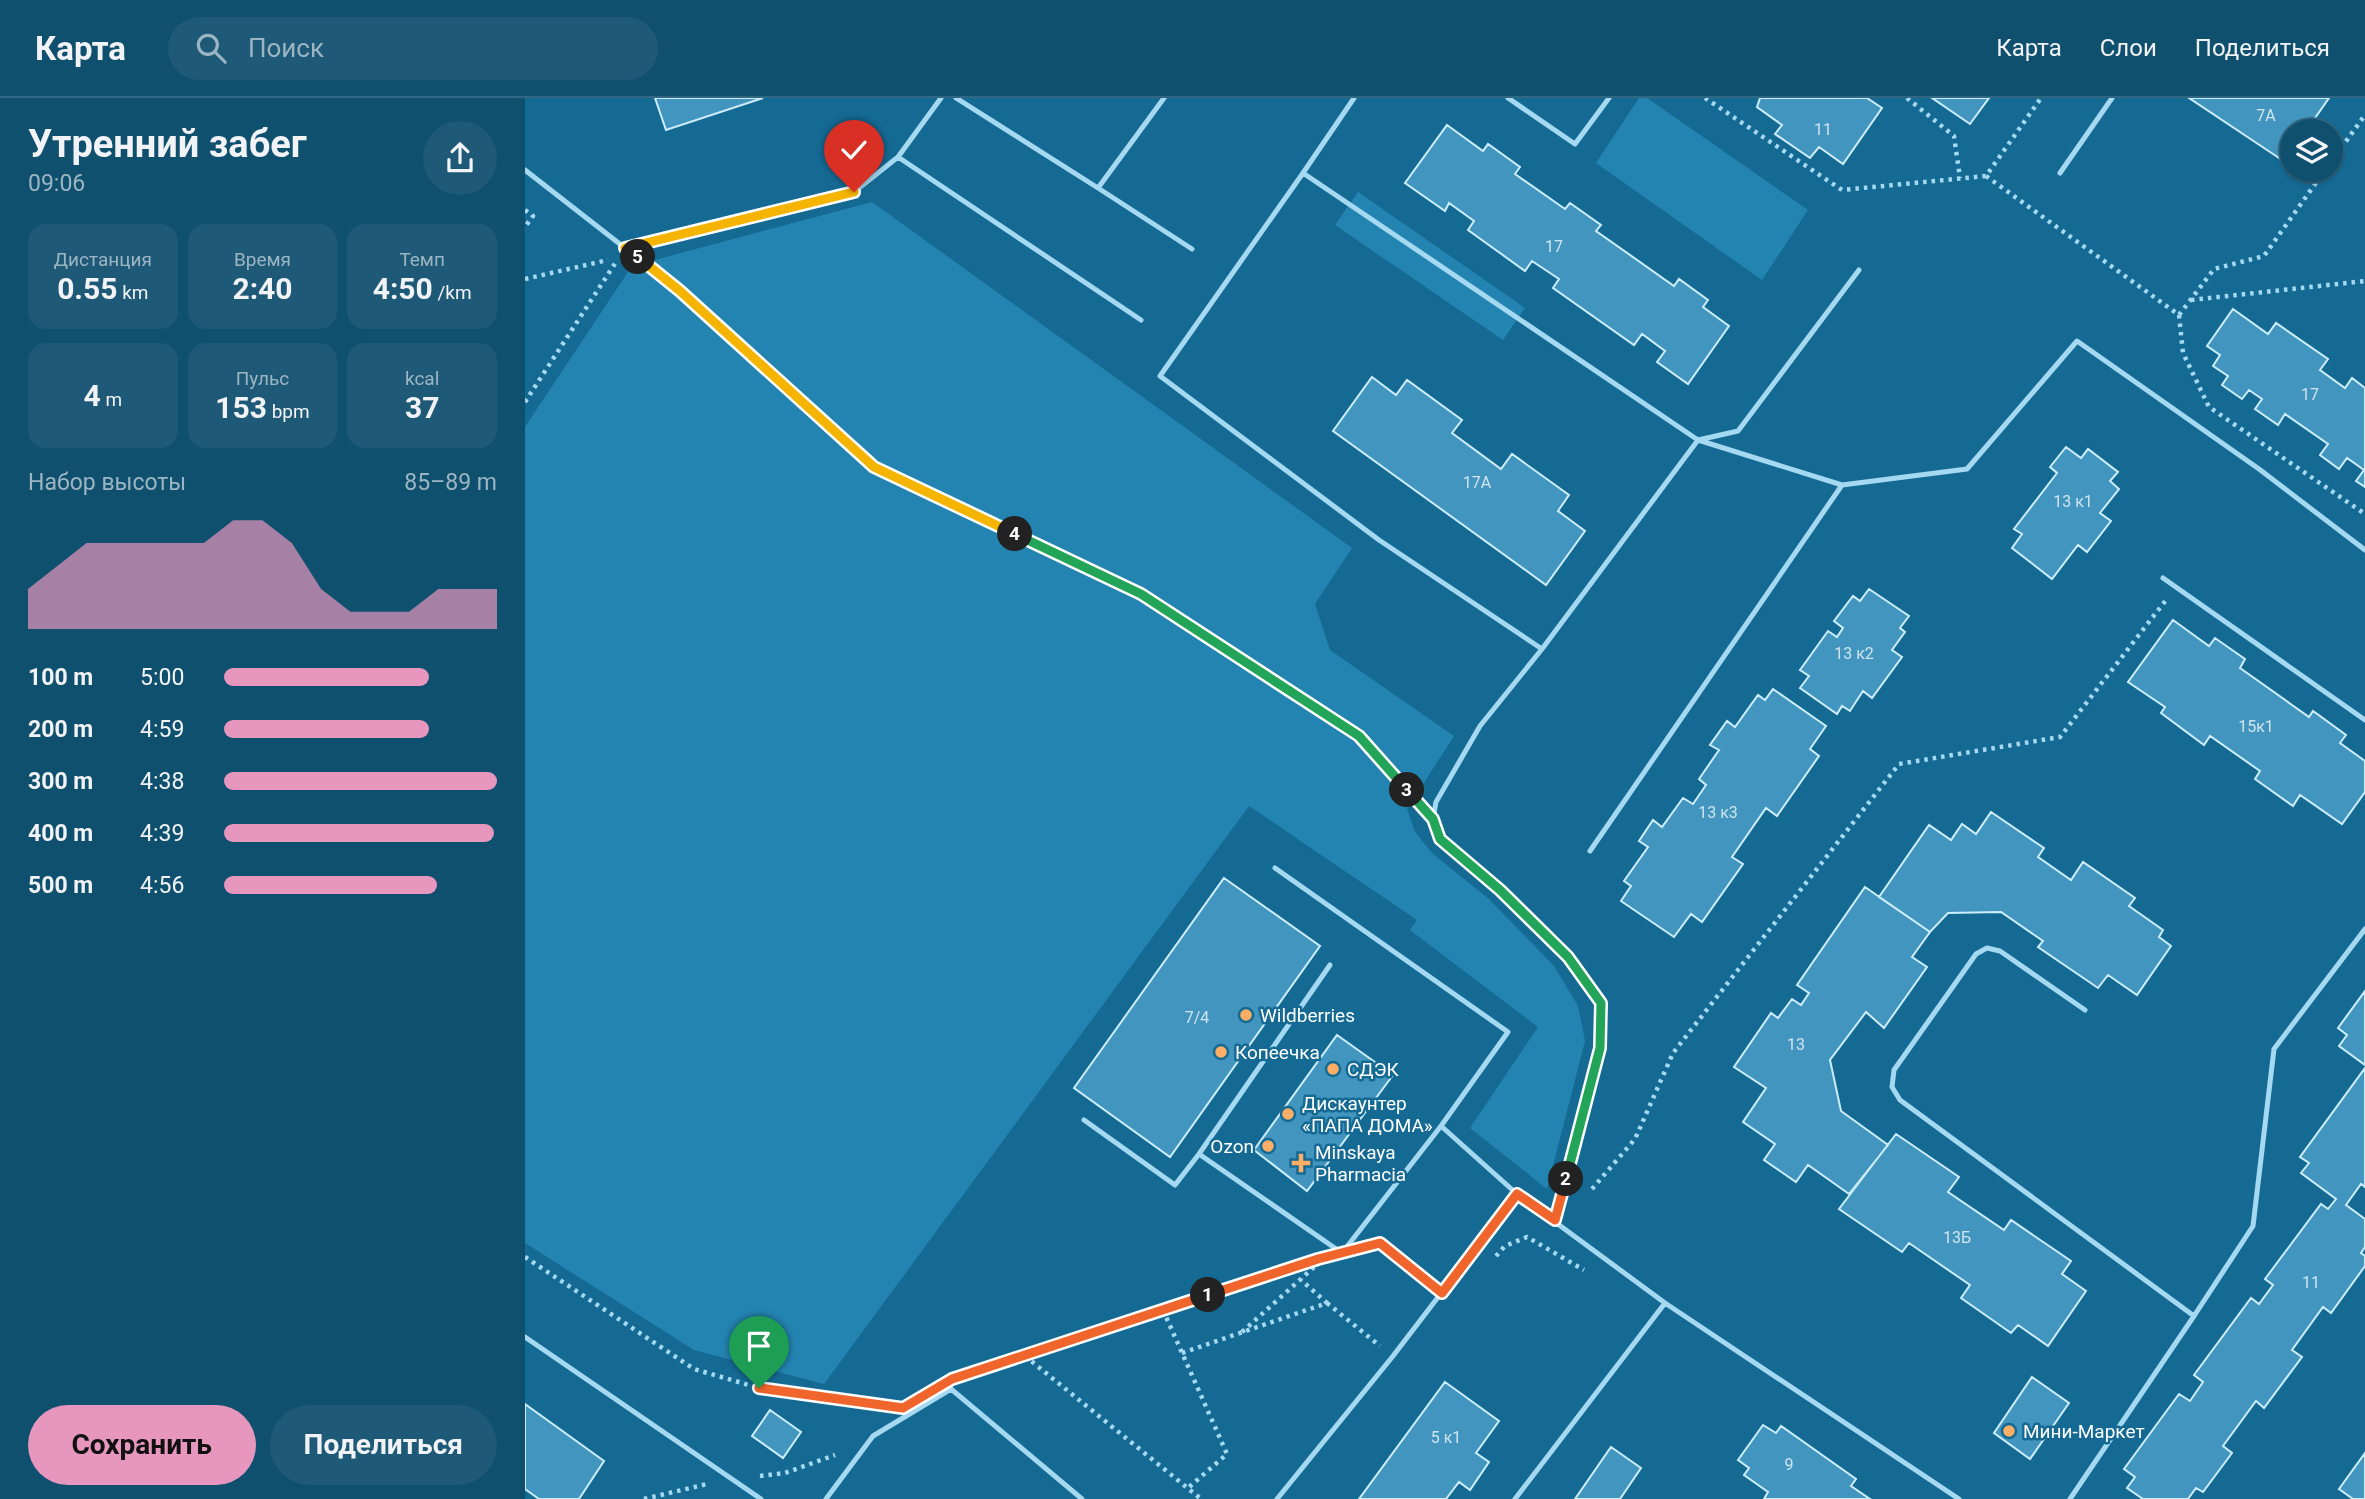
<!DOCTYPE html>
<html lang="ru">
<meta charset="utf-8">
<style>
body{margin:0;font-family:Roboto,sans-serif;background:#1e5a77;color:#f1f3f6;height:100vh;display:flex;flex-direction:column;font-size:26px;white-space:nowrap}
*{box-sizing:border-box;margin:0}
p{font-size:23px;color:#9cb5c3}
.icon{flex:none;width:38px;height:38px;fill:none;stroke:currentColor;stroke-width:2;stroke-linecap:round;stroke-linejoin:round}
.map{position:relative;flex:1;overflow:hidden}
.details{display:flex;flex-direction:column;background:#10506f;width:525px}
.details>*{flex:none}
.tools{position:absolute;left:1755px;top:21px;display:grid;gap:14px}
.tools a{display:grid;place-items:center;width:63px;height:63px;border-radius:50%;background:#10506f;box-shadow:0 2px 5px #0004,0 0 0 2px #306782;font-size:35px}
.pin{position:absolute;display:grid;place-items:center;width:60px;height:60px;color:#fff;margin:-72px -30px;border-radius:50% 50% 50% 0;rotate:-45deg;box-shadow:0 0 7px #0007}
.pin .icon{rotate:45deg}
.km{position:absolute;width:35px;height:35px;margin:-18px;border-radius:50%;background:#222;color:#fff;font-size:19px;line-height:35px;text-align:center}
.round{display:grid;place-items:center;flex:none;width:74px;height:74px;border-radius:37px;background:#1e5a77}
.headline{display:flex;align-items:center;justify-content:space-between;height:119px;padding:0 28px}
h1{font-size:38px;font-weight:700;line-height:52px}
.stats{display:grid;grid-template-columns:repeat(3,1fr);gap:10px;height:119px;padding:7px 28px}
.stats div{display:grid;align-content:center;border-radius:18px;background:#1e5a77;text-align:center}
.stats b{font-size:30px;font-weight:700}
.stats small{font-size:19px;font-weight:400}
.stats p{font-size:19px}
.chart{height:196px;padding:14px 28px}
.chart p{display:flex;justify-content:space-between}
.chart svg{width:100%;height:126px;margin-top:7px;fill:#e797bd;opacity:.7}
.cta{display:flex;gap:14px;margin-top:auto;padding:14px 28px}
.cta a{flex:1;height:80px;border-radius:42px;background:#e797bd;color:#111;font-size:28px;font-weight:700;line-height:80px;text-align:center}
.cta a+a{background:#1e5a77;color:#f1f3f6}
ul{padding:0 28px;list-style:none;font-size:23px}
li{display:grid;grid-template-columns:112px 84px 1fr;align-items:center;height:52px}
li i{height:18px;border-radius:9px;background:#e797bd}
header{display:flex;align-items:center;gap:42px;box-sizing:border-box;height:98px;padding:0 35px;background:#10506f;border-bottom:2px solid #306782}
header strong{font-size:33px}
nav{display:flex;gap:38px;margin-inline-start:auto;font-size:24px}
.search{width:490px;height:63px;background:#1e5a77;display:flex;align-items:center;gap:18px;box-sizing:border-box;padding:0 24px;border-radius:38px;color:#9cb5c3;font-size:26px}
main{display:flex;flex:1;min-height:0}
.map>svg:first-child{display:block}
.green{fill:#2484b1}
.building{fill:#4295be;stroke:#ccedfc;stroke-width:2}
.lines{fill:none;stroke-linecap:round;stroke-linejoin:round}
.path{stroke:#a4d9f1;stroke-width:4.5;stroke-dasharray:3.5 5;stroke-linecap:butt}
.service{stroke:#a4d9f1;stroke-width:5}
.split-1-casing{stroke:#fff;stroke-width:14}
.split-2-casing{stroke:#fff;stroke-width:14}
.split-3-casing{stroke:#fff;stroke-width:14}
.split-4-casing{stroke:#fff;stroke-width:14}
.split-5-casing{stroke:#fff;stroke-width:14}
.split-6-casing{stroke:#fff;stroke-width:14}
.split-1{stroke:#f0652b;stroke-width:9}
.split-2{stroke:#f0652b;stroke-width:9}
.split-3{stroke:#22a559;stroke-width:9}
.split-4{stroke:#22a559;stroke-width:9}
.split-5{stroke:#f5b400;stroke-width:9}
.split-6{stroke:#f5b400;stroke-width:9}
.poi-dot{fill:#ffaf65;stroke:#156a94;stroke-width:2.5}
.labels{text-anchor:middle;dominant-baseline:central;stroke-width:5;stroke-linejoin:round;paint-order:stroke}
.number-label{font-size:16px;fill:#d0e4ef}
.poi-label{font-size:19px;fill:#fff;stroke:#156a94;text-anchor:start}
</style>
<header>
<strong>Карта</strong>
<div class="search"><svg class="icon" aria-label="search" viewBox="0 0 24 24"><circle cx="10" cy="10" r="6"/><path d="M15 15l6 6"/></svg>Поиск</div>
<nav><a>Карта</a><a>Слои</a><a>Поделиться</a></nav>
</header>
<main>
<section class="details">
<div class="headline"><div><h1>Утренний забег</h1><p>09:06</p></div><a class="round"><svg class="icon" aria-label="share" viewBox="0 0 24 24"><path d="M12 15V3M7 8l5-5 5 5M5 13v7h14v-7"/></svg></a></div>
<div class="stats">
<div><p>Дистанция</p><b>0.55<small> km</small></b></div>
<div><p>Время</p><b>2:40</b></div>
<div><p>Темп</p><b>4:50<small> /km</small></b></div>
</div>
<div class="stats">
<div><b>4<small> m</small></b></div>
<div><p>Пульс</p><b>153<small> bpm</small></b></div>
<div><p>kcal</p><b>37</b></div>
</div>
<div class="chart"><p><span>Набор высоты</span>85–89 m</p>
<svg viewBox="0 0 160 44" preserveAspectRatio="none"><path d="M0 44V30L10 22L20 14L30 14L40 14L50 14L60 14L70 6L80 6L90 14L100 30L110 38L120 38L130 38L140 30L150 30L160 30V44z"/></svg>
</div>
<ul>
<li><b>100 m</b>5:00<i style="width:75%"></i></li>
<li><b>200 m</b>4:59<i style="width:75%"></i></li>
<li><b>300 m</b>4:38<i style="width:100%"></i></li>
<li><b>400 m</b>4:39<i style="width:99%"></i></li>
<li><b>500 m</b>4:56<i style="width:78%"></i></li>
</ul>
<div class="cta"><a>Сохранить</a><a>Поделиться</a></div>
</section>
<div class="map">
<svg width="1840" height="1401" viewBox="0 0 1840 1401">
<rect width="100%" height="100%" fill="#156a94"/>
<path class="green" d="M1114 0H1122L1283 112 1237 182 1071 65Z
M833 94 1000 210 978 242 810 127Z
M347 104 827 450 790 506 805 552 929 638 882 711 890 734 907 755 965 802 1029 868 1053 908 1060 943 1022 1091 945 1030 1013 929 885 832 892 822 724 708 299 1286 169 1252 0 1145V329L107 168Z"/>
<path class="building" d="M130 0H238L141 32Z
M1235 0H1342L1357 10 1318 66 1294 49 1285 60 1250 36 1257 27 1232 9Z
M1407 0H1464L1445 26Z
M1664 0H1804L1781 33H1768V54L1760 64Z
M922 27 958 53 963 46 995 69 990 76 1040 111 1045 105 1076 127 1071 133 1149 188 1154 181 1183 202 1178 209 1204 228 1163 286 1132 264 1140 253 1117 236 1109 247 1028 190 1034 181 1007 163 1000 173 943 132 949 123 924 105 920 113 880 85Z
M1708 211 1743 236 1751 225 1803 261 1795 272 1820 290 1827 280 1840 290V389L1831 383 1839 372 1822 360 1814 371 1795 357 1803 346 1760 316 1753 327 1730 311 1737 301 1724 292 1717 301 1697 287 1703 278 1688 268 1695 257 1682 248Z
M847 279 871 297 882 282 937 322 927 335 976 371 987 356 1044 397 1033 413 1060 433 1021 487 808 333Z
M1541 349 1556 360 1563 351 1593 374 1585 383 1594 391 1575 415 1586 423 1562 454 1553 447 1527 481 1487 450 1497 436 1489 431 1532 375 1525 369Z
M1344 491 1384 518 1375 530 1380 534 1367 552 1377 559 1347 600 1338 593 1325 613 1317 608 1312 616 1275 590 1284 578 1275 572 1303 533 1312 539 1318 530 1309 523 1328 498 1335 503Z
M1648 522 1684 548 1690 540 1720 561 1715 570 1784 619 1788 613 1821 637 1815 645 1840 663V694L1817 726 1775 697 1768 708 1730 681 1735 673 1685 638 1679 647 1636 615 1640 609 1603 584Z
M1248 591 1301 628 1285 651 1294 658 1252 718 1241 710 1207 759 1218 766 1177 824 1166 816 1149 839 1096 803 1106 788 1099 783 1123 749 1114 743 1128 722 1137 729 1158 700 1168 706 1181 687 1174 681 1194 652 1185 647 1202 623 1210 629 1233 597 1240 602Z
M1466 714 1519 750 1513 759 1546 782 1558 764 1610 800 1604 808 1638 832 1634 839 1646 848 1612 897 1583 877 1573 890 1513 849 1518 843 1476 814 1423 815 1405 834 1354 799 1404 727 1426 742 1437 726 1451 736Z
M699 780 795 848 645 1059 549 990Z
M1340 789 1405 834 1387 859 1402 869 1359 930 1341 914 1305 962 1316 1013 1363 1047 1324 1096 1283 1067 1271 1084 1239 1062 1250 1046 1218 1024 1241 990 1209 969 1246 915 1253 920 1267 901 1276 907 1284 895 1272 887Z
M1840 893V967L1814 948 1822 937 1813 930Z
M812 937 868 977 782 1093 729 1052Z
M1840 970V1089L1836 1086 1821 1107 1840 1121V1149L1836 1155 1840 1158V1168L1806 1215 1798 1209 1767 1252 1777 1259 1739 1310 1731 1303 1698 1348 1707 1355 1678 1394 1671 1390 1663 1401H1618L1602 1390 1610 1379 1599 1371 1654 1296 1665 1303 1678 1284 1669 1277 1726 1200 1734 1206 1748 1187 1740 1181 1796 1106 1803 1111 1811 1101 1776 1075 1784 1065 1775 1059Z
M1371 1036 1434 1079 1423 1094 1479 1132 1486 1122 1546 1163 1537 1176 1561 1193 1523 1248 1493 1227 1486 1235 1436 1200 1445 1187 1384 1145 1377 1154 1314 1111Z
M1507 1279 1544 1305 1505 1361 1469 1335Z
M920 1284 974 1323 951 1355 964 1364 945 1392 934 1384 921 1401H834Z
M0 1306 79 1363 54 1401H14L0 1391Z
M245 1312 276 1334 258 1360 227 1338Z
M1238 1327 1251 1335 1256 1328 1331 1381 1326 1388 1345 1401H1239L1243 1394 1219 1377 1224 1370 1213 1362Z
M1086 1349 1116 1370 1095 1401H1050Z
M1840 1355V1401H1828L1814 1391Z"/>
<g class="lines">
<path class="path" d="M1180 0 1317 92 1461 78 1516 0
M1382 0 1429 38 1435 80
M1806 64 1840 17
M1461 78 1654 217 1689 171 1739 158 1800 72
M0 112 8 118 0 129
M119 163 349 368 616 496 834 638 893 705
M0 181 83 162
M1666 202 1840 183
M1654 217 1658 255 1684 309 1840 416
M0 304 91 164
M1067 1091 1110 1041 1148 955 1374 666 1535 639 1641 502
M848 1147 855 1145 903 1183
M971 1158 980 1148 1002 1139 1059 1172
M0 1159 169 1271 234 1290 360 1308
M802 1205 855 1248
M638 1212 702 1356 663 1390
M717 1234 797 1162
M657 1255 802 1205 776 1182
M500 1258 676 1401
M438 1278 792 1161
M235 1378 260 1375 310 1357
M119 1401 182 1386"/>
<path class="service" d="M431 0 573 90 639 0
M829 0 778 75 1173 342 1213 333 1334 172
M983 0 1050 46 1084 0
M373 59 616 222
M0 72 100 150 329 94 373 59 416 0
M778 75 635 278 854 442 1017 551
M1535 75 1587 0
M573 90 667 151
M1638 480 1840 622
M1065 753 1317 387 1442 371 1552 243 1734 371 1840 452
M750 770 983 934 916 1028
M805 867 674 1056 817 1155 916 1028 992 1096 1140 1205 1434 1401
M1560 912 1475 853 1462 850 1451 856 1369 972 1367 989 1375 1002 1669 1218 1728 1128 1749 951 1840 831
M559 1022 650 1087 674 1056
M1030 1122 1075 950 1076 905 1043 859 975 792 915 742 908 721 911 704 955 628 1017 551 1173 342 1317 387
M0 1239 236 1401
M301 1401 348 1338 426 1291 557 1401
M752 1401 868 1258 992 1096
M990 1401 1140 1205
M1545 1401 1669 1218"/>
</g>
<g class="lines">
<g class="split-1-casing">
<path id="split-1" d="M234 1290 378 1310 427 1281 683 1197"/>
</g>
<g class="split-2-casing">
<path id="split-2" d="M683 1197 793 1161 855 1145 917 1195 992 1096 1030 1122 1041 1081"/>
</g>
<g class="split-3-casing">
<path id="split-3" d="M882 692 908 721 915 741 975 792 1043 859 1076 905 1075 950 1041 1081"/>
</g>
<g class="split-4-casing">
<path id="split-4" d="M490 436 616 496 834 638 882 692"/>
</g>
<g class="split-5-casing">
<path id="split-5" d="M113 159 155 193 349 369 490 436"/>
</g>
<g class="split-6-casing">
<path id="split-6" d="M113 159 100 150 329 94"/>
</g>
<use href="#split-1" class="split-1"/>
<use href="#split-2" class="split-2"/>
<use href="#split-3" class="split-3"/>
<use href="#split-4" class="split-4"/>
<use href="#split-5" class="split-5"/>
<use href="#split-6" class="split-6"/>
</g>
<g class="poi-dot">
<circle cx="721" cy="917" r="7"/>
<circle cx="696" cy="954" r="7"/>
<circle cx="808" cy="971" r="7"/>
<circle cx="763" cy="1016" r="7"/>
<circle cx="743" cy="1048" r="7"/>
<path d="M772.5 1054.5h7v7h7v7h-7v7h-7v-7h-7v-7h7z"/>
<circle cx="1484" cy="1333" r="7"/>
</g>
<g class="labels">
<g class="number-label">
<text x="1741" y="17">7А</text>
<text x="1298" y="31">11</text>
<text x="1029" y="148">17</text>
<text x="1785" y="296">17</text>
<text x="952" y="384">17А</text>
<text x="1548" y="403">13 к1</text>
<text x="1329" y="555">13 к2</text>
<text x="1731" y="628">15к1</text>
<text x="1193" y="714">13 к3</text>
<text x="672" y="919">7/4</text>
<text x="1271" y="946">13</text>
<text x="1432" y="1139">13Б</text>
<text x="1786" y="1184">11</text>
<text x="921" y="1339">5 к1</text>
<text x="1264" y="1366">9</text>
</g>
<g class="poi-label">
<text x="735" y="917">Wildberries</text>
<text x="710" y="954">Копеечка</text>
<text x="822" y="971">СДЭК</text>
<text x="777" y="1005">Дискаунтер<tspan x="777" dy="22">«ПАПА ДОМА»</tspan></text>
<text x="729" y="1048" text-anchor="end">Ozon</text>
<text x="790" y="1054">Minskaya<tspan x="790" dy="22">Pharmacia</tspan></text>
<text x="1498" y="1333">Мини-Маркет</text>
</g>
</g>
</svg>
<div class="tools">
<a><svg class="icon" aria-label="layers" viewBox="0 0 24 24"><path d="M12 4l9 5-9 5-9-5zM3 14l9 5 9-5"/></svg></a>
</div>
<div class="pin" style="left:234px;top:1290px;background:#1e9e55"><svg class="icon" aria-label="arrive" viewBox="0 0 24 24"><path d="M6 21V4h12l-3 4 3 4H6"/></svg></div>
<div class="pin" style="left:329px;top:94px;background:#d93025"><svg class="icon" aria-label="check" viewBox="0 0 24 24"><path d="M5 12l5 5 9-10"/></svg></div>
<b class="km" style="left:683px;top:1197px">1</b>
<b class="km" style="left:1041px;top:1081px">2</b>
<b class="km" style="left:882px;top:692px">3</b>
<b class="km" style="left:490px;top:436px">4</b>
<b class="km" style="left:113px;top:159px">5</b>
</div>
</main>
